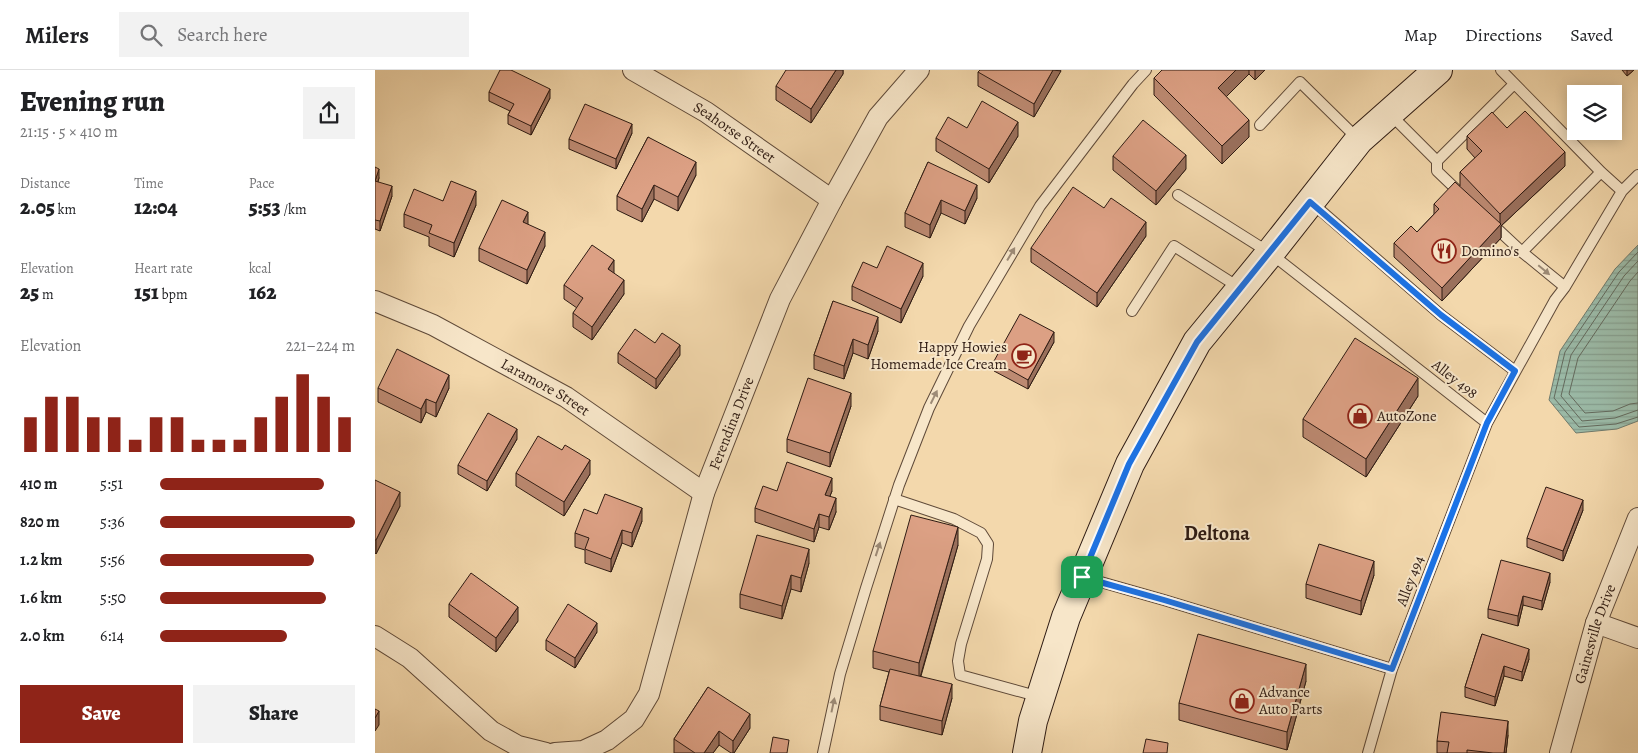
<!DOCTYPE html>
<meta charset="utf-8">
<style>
body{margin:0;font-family:Alegreya,serif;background:#f2f2f2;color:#202124;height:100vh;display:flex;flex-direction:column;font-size:19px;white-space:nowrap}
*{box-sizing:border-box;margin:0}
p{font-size:16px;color:#757577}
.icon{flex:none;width:28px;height:28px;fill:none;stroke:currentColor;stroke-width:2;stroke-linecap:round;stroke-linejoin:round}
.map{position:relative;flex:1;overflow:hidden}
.side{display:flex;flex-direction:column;background:#fff;width:375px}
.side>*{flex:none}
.controls{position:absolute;left:1192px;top:15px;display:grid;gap:10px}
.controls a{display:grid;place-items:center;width:55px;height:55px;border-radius:0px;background:#fff;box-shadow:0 2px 12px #0003;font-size:25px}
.pin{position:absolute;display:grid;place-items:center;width:42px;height:42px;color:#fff;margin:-21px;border-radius:10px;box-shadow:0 2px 8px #0006}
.round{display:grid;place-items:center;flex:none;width:52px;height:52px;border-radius:0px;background:#f2f2f2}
.head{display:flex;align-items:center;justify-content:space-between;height:85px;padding:0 20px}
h1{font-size:28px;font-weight:800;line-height:38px}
.figures{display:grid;grid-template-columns:repeat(3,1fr);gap:8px;height:85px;padding:5px 20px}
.figures div{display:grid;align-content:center}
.figures b{font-size:21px;font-weight:800}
.figures small{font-size:14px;font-weight:400}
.figures p{font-size:14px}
.chart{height:140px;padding:10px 20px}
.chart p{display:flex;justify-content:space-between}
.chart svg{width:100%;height:90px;margin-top:5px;stroke:#8f2418;stroke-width:6}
.action{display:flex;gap:10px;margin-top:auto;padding:10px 20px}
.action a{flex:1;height:58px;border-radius:0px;background:#8f2418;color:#fff;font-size:20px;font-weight:800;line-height:58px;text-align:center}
.action a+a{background:#f2f2f2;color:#202124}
ul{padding:0 20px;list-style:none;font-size:16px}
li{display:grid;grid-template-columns:80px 60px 1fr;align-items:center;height:38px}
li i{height:12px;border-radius:6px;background:#8f2418}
header{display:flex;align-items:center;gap:30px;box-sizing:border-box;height:70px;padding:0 25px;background:#fff;border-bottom:1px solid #e0e0e0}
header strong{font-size:24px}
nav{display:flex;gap:28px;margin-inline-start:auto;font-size:18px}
.search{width:350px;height:45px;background:#f2f2f2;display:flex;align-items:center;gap:12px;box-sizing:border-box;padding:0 18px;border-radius:0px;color:#757577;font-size:19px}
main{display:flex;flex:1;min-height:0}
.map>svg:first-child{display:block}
.water{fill:url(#water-rules);stroke:#6f7a6c}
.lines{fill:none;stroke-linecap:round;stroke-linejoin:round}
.shore{stroke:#646a5d;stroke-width:1}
.lane-casing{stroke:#5f4a39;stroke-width:12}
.street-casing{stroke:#5f4a39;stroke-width:22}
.secondary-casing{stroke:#2e1b13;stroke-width:30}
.lane{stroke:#f7e6c9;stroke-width:10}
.street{stroke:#f7e6c9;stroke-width:20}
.secondary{stroke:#f7e6c9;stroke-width:28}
.wall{fill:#bd8a72;stroke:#2e1b13}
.shaded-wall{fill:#9a705c;stroke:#2e1b13}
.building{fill:#dca084;stroke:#2e1b13}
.oneway{fill:#9d8b77}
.route-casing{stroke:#fff;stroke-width:10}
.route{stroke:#1a73e8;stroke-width:6}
.labels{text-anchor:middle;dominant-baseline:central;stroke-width:4;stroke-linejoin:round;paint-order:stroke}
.street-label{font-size:15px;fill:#2e1b13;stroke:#f7e6c9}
.poi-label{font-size:15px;fill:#2e1b13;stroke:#f7e6c9;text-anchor:start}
.district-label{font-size:20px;font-weight:bold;fill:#2e1b13;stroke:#f7e6c9}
</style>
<header>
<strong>Milers</strong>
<div class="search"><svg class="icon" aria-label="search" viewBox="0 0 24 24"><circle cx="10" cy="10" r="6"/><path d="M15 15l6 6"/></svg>Search here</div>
<nav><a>Map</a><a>Directions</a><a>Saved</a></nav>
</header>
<main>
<section class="side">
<div class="head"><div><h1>Evening run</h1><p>21:15 · 5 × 410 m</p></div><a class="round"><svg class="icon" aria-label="share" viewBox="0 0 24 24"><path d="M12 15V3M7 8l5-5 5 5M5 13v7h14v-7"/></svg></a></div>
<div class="figures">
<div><p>Distance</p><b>2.05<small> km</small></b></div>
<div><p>Time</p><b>12:04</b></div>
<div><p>Pace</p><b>5:53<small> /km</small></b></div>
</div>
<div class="figures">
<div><p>Elevation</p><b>25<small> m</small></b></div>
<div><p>Heart rate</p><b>151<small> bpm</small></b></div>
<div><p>kcal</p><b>162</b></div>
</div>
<div class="chart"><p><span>Elevation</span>221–224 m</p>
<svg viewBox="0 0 160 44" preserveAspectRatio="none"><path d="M5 44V27M15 44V17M25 44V17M35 44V27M45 44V27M55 44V38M65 44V27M75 44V27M85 44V38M95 44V38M105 44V38M115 44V27M125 44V17M135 44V6M145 44V17M155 44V27"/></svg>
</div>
<ul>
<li><b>410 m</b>5:51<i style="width:84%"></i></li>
<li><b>820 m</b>5:36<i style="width:100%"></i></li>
<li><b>1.2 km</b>5:56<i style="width:79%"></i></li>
<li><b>1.6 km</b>5:50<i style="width:85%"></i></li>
<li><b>2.0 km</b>6:14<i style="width:65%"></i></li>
</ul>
<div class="action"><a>Save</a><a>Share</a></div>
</section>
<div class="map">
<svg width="1263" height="683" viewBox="0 0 1263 683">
<defs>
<pattern id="water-rules" width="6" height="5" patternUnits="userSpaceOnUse" patternTransform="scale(1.25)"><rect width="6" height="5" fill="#9bbaa7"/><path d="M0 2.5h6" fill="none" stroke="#869f8f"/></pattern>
</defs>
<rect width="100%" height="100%" fill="#f3d8ac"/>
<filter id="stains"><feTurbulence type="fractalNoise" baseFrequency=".004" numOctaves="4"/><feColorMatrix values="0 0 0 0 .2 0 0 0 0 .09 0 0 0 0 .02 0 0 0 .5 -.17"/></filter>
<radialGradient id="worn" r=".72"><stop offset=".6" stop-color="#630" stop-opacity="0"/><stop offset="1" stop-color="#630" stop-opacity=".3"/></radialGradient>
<path class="water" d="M1263 175V351L1242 359 1201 363 1174 330 1185 281 1240 199Z"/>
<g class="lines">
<path class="shore" d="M1263 182 1244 202 1190 282 1179 328 1204 357 1241 354 1263 347
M1263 191 1249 206 1196 285 1186 326 1207 351 1240 348 1263 340
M1263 202 1255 211 1203 288 1194 324 1210 343 1238 341 1255 334 1263 333"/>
<g class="lane-casing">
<path id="lane" d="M1126 0 1226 102 1247 121
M1015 44 1062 91 1139 14
M885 55 925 12 984 70
M1062 91V101L1085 123
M803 125 895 183 1112 353
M937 133 1066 245 1140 301
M1117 154 1147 182 1190 217
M1147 182 1226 102
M757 241 799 176 865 218
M519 429 579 449 606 463 613 474 612 489 586 574 583 591 585 605 665 627
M708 507 789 530 1017 599
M448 683 465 604 491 518 524 415 554 338 594 256 665 136 758 14 771 0
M993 683 1017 599 1112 353 1180 230 1190 217 1247 121 1263 105"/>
</g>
<g class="street-casing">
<g id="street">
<path id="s1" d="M258 0 331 42 457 130"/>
<path id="s2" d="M0 231 58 255 191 327 329 423"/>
<path d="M1221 553 1263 568"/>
<path d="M0 566 35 588 116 661 143 676 171 683"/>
<path id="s3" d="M180 683 208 681 232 670 259 649 274 624 329 423 405 229 457 130 503 47 544 0"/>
<path id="s4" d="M1185 683 1221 553 1263 448"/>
</g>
</g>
<g class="secondary-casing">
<path id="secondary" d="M652 683 658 651 691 547 755 394 822 272 895 183 984 70 1063 0"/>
</g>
<use href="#lane" class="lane"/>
<use href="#street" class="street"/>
<use href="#secondary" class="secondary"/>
</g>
<path class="wall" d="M468 0V4L436 53 401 30V16Z
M686 0 659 47 603 16V2Z
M787 0H890L880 10 874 4 851 26 874 67 847 94 779 25V8Z
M1247 0H1259L1252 6Z
M114 22 175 28 156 65 133 54V45L135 41 114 31Z
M1132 58 1190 96 1126 156V168L1067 231 1019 187V173L1042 162 1059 144V134L1085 116V102L1100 88 1092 79V66Z
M257 63 241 99 194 79V69Z
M643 66 614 113 561 81V68Z
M273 67 321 105 303 141 279 129 267 152 242 140V126Z
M738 86 811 99 781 135 738 100Z
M553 92 602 128 590 154 566 143 555 168 530 157V143Z
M0 97 4 108 3 112 17 126 5 161 0 159Z
M68 131 101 135 79 187 54 176V167L29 157V144Z
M729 138 771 166 722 237 656 192V178Z
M153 154 170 176 152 214 104 191V178Z
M502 198 548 206 526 253 477 230V216Z
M239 204 249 224 217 270 198 257V243L202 238 189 229V215Z
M458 231 503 261 493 289 478 283 469 309 439 299V285Z
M679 272 653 319 619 301V291Z
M280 273 305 285 281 319 243 293V283Z
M3 318H74L61 347 51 342 46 353 3 332Z
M1043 326 991 407 928 367V349Z
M476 336 455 397 412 382V369Z
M142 369 112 421 83 404V395Z
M187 380 215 404 189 446 141 416V403Z
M0 410 25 436 1 484 0 483Z
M402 421H457L455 426 461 442 454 460 444 457 439 472 380 452V438Z
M1208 440 1188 491 1152 477V468Z
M222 444 267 451 257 477 247 473 236 502 210 493V480L200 477V463Z
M583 475 546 606 577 628 567 665 505 650V636L514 602 498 598V581Z
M434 493 426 522 416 519 407 549 365 538V524Z
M999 505 986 545 931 528V514Z
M1175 512 1167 540 1148 535 1143 556 1113 548V539Z
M74 534 143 551 121 582 74 547Z
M222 562 200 598 171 580V570Z
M1107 564 1154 589 1147 611 1129 606 1120 636 1090 627V617Z
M931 611 912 680 804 650V633Z
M333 617 375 658 359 683H356L344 675 338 683H299V669Z
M1133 665 1131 683H1062V671Z"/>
<path class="shaded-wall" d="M461 0H468V4L436 53V39Z
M678 0 686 1 659 47V34Z
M861 0H874V4L843 35V18Z
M880 0H890L880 10Z
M1252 0H1259L1252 6Z
M175 19V28L156 65V56Z
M874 50V67L847 94V76Z
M643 52V66L614 113V99Z
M257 54V63L241 99V89Z
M1190 82V96L1126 156V168L1067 231V218L1125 155V144Z
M811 85V99L781 135V121Z
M321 92V105L303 141V127Z
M4 99V108L0 120V111Z
M279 115V129L267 152V139Z
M602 115V128L590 154V141Z
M17 116V126L5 161V151Z
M101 121V135L79 187V173Z
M566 130V143L555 168V155Z
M153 142V156L148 152Z
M771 152V166L722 237V223Z
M170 162V176L152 214V200Z
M239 190V204L233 199Z
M548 193V206L526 253V239Z
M249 210V224L217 270V257Z
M503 247V261L493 289V275Z
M679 262V272L653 319V310Z
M478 269V283L469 309V296Z
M305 275V285L281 319V309Z
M74 305V318L61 347V333Z
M1043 308V326L991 407V389Z
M476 323V336L455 397V383Z
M51 329V342L46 353V339Z
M142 359V369L112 421V411Z
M215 390V404L189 446V432Z
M457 408V421L450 438V425Z
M25 422V436L1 484V470Z
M461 428V442L454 460V447Z
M1208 430V440L1188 491V481Z
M267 438V451L257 477V463Z
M444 444V457L439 472V459Z
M583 457V475L544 611V593Z
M247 460V473L236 502V489Z
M434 479V493L426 522V508Z
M999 491V505L986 545V531Z
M1175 503V512L1167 540V531Z
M416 505V519L407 549V536Z
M1148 526V535L1143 556V546Z
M143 537V551L121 582V568Z
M222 553V562L200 598V588Z
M1154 579V589L1147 611V602Z
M931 594V611L912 680V662Z
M1129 596V606L1120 636V627Z
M577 614V628L567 665V651Z
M4 641V655L0 661V648Z
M375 644V658L359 683H358V671Z
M1133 651V665L1131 683H1129Z
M344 661V675L338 683H329Z"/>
<path class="building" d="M125 0H136L175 19 156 56 133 45 139 34 114 22Z
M411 0H461L436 39 401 16Z
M605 0H678L659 34 603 2Z
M787 0H861L843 18 874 50 847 76 779 8Z
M607 31 643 52 614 99 561 68 573 47 592 58Z
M210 34 257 54 241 89 194 69Z
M1150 41 1190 82 1125 144 1085 102 1107 81 1092 66 1117 42 1132 58Z
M768 50 811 85 781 121 738 86Z
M273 67 321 92 303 127 279 115 267 139 242 126Z
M553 92 602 115 590 141 566 130 555 155 530 143Z
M0 97 4 99 0 111Z
M0 111 17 116 5 151 0 150Z
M76 111 101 121 79 173 54 163 57 155 29 144 39 119 68 131Z
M1080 112 1126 154 1067 218 1019 173 1036 156 1042 162 1064 139 1059 134Z
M698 117 729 138 736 128 771 152 722 223 656 178Z
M127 130 153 142 148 152 170 162 152 200 104 178Z
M217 175 239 190 233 199 249 210 217 257 198 243 208 228 189 215Z
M512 176 548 193 526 239 477 216 488 192 502 198Z
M458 231 503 247 493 275 478 269 469 296 439 285Z
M645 244 679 262 653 310 619 291Z
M260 259 280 273 287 263 305 275 281 309 243 283Z
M980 268 1043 308 991 389 928 349Z
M22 279 74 305 61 333 51 329 46 339 3 318Z
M433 308 476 323 455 383 412 369Z
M113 343 142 359 112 411 83 395Z
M163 366 187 380 190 375 215 390 189 432 141 403Z
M412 392 457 408 450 425 461 428 454 447 444 444 439 459 380 438 388 416 402 421Z
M0 410 25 422 1 470H0Z
M1171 417 1208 430 1188 481 1152 468Z
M230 424 267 438 257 463 247 460 236 489 210 479 214 468 200 463 209 439 222 444Z
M536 445 583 457 544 593 498 581Z
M382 465 434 479 426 508 416 505 407 536 365 524Z
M944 474 999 491 986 531 931 514Z
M1126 490 1175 503 1167 531 1148 526 1143 546 1113 539Z
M96 503 143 537 121 568 74 534Z
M193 534 222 553 200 588 171 570Z
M823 564 931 594 912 662 804 633Z
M1107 564 1154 579 1147 602 1129 596 1120 627 1090 617Z
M515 599 577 614 567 651 505 636Z
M333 617 375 644 358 671 344 661 329 683H320L299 669Z
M0 639 4 641 0 648Z
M1066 642 1133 651 1129 683H1118L1092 680V683H1072L1074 672 1062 671Z
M398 667 414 670 412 683H395Z
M771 669 793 673 792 683H768Z"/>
<defs><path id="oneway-solid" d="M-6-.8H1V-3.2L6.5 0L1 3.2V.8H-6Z" transform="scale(1.25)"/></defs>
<g class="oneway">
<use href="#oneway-solid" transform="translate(636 184) rotate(-59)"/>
<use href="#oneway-solid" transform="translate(1169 200) rotate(40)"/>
<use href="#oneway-solid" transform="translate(559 327) rotate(-64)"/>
<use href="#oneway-solid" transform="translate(503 479) rotate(-72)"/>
<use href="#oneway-solid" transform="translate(458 635) rotate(-78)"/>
</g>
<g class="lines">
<g class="route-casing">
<path id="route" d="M935 132 1066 245 1140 301 1112 353 1017 599 789 530 707 507 754 394 822 272Z"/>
</g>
<use href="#route" class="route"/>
</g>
<defs>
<g id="restaurant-ring" transform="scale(1.25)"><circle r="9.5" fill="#f7e6c9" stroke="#8f2418" stroke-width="1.5"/><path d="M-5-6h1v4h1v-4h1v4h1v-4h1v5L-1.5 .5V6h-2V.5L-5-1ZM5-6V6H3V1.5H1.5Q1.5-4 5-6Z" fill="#8f2418"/></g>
<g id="cafe-ring" transform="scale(1.25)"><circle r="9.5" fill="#f7e6c9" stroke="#8f2418" stroke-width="1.5"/><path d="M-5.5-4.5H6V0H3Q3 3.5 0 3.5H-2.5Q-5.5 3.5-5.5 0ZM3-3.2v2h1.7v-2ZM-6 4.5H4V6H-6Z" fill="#8f2418"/></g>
<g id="shop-ring" transform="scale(1.25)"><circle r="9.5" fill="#f7e6c9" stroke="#8f2418" stroke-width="1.5"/><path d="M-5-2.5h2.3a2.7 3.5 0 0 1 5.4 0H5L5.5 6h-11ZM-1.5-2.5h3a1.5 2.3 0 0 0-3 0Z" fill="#8f2418"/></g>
</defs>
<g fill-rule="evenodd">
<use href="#restaurant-ring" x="1069" y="181"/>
<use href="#cafe-ring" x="649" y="286"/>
<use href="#shop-ring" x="985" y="346"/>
<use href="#shop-ring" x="867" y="631"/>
</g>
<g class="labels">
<g class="street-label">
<text stroke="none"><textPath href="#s1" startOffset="119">Seahorse Street</textPath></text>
<text transform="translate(1080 309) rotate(38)">Alley 498</text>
<text stroke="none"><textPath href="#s2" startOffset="191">Laramore Street</textPath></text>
<text stroke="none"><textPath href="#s3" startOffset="401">Ferendina Drive</textPath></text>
<text transform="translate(1035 511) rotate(-69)">Alley 494</text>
<text stroke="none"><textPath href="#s4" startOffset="124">Gainesville Drive</textPath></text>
</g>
<g class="poi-label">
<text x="1086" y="181">Domino's</text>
<text x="632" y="277" text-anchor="end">Happy Howies<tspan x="632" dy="17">Homemade Ice Cream</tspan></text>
<text x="1002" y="346">AutoZone</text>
<text x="884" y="622">Advance<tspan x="884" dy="17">Auto Parts</tspan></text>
</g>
<g class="district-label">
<text x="842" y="463">Deltona</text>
</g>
</g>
<rect width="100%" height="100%" filter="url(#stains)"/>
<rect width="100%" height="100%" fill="url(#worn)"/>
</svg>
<div class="controls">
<a><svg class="icon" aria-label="layers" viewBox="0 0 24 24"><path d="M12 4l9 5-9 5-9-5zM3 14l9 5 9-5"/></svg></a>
</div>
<div class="pin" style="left:707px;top:507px;background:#1e9e55"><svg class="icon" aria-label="arrive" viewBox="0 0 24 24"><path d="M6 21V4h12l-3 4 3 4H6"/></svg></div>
</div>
</main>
